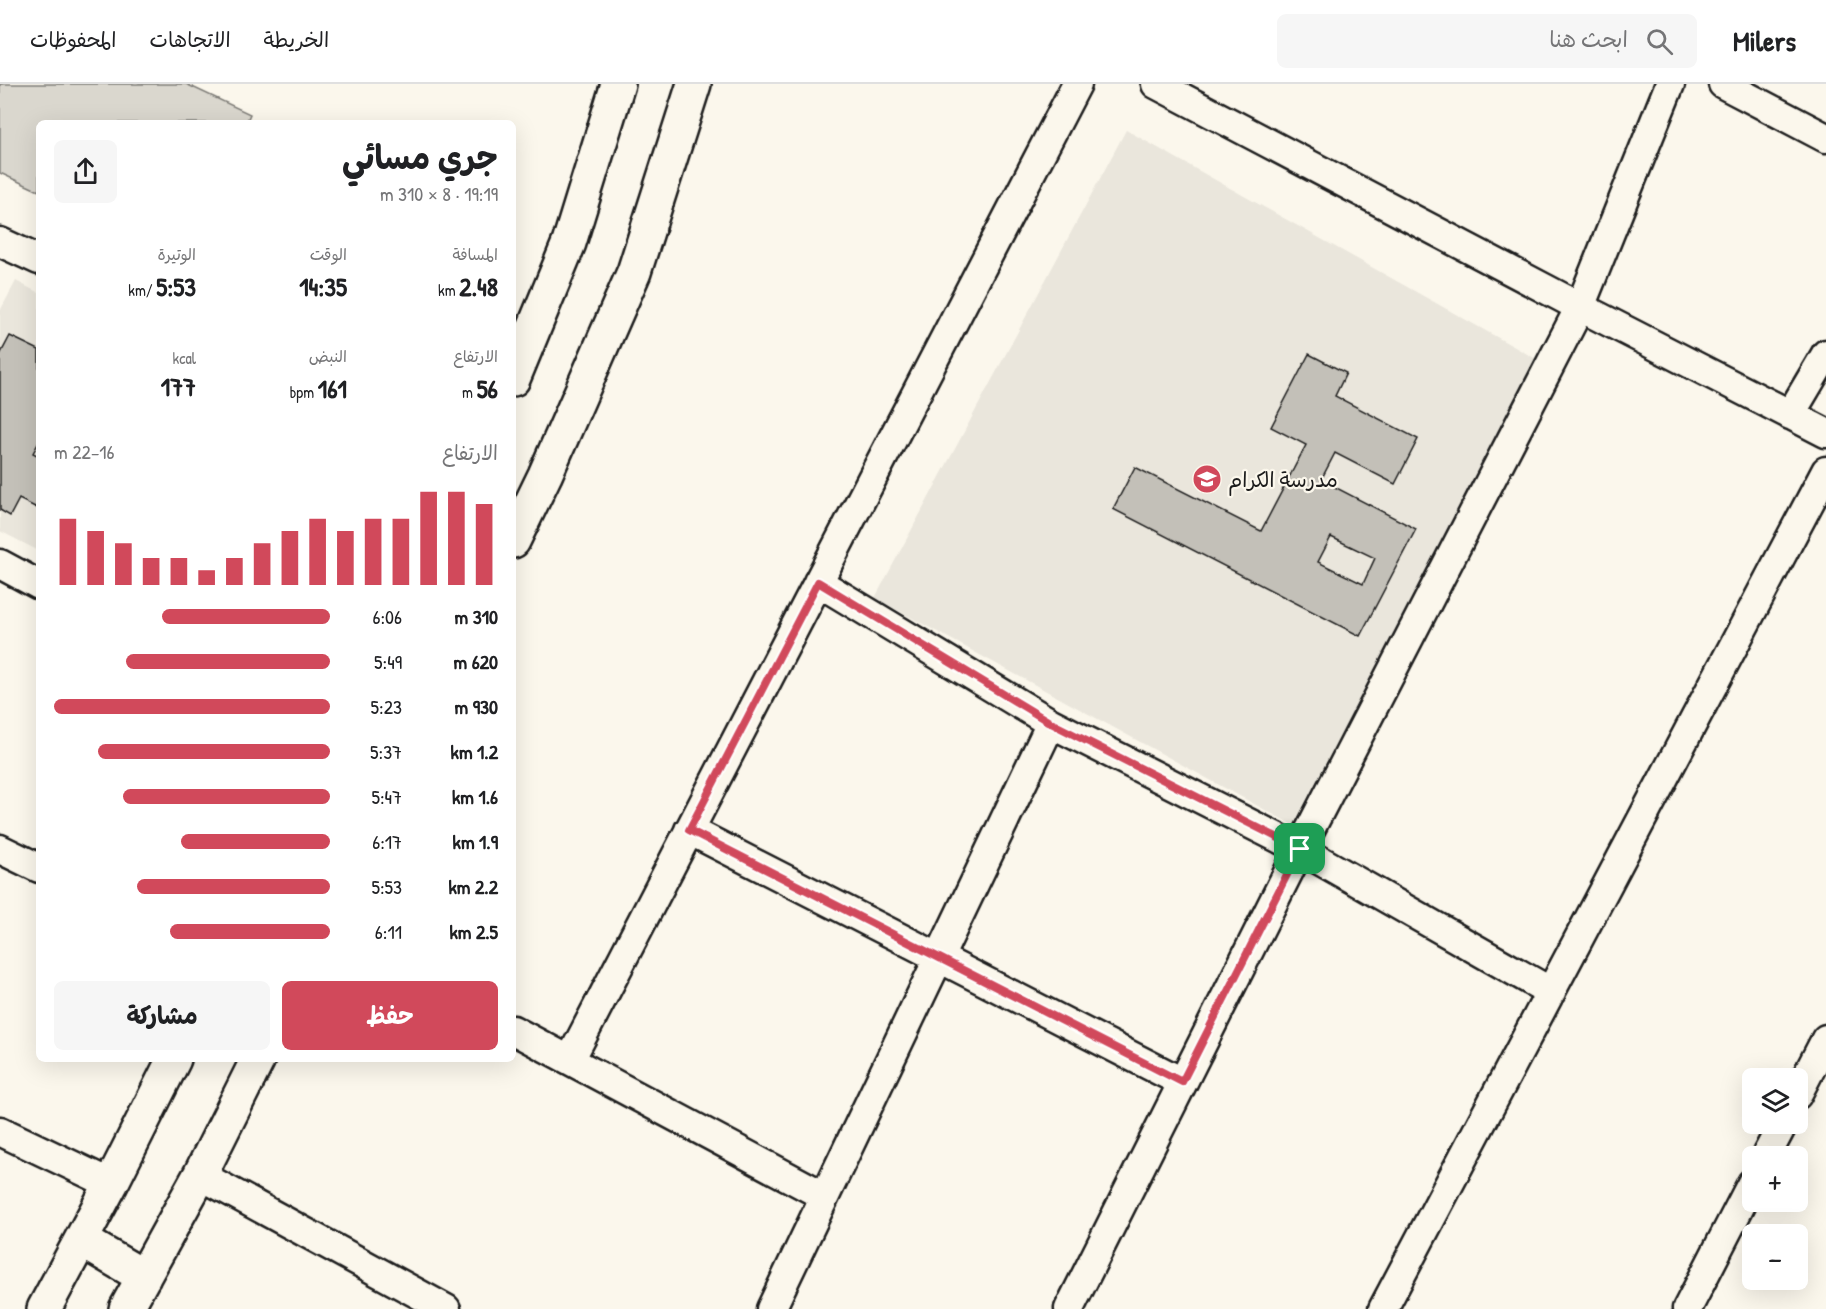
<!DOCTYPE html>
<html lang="ar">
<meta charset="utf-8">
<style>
body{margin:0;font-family:"Patrick Hand","Playpen Sans Arabic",sans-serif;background:#f6f6f6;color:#202124;direction:rtl;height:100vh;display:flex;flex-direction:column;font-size:22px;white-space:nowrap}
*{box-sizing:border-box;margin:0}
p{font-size:20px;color:#757577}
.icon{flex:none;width:33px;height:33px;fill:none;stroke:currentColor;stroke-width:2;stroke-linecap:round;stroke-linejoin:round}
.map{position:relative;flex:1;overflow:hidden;direction:ltr}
.drawer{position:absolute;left:36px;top:36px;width:480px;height:942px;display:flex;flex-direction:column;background:#fff;border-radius:9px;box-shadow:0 6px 24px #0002;direction:rtl}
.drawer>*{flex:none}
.tools{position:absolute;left:1742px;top:984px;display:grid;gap:12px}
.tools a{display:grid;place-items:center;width:66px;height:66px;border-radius:9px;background:#fff;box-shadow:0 6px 24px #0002;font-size:30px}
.pin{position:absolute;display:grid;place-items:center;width:51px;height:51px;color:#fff;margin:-26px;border-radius:12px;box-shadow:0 3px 9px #0006}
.round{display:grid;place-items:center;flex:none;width:63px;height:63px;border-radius:9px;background:#f6f6f6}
.summary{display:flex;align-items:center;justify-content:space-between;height:102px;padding:0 18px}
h1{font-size:33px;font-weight:700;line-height:45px}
.stats{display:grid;grid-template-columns:repeat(3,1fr);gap:9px;height:102px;padding:6px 18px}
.stats div{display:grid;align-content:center}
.stats b{font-size:26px;font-weight:700}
.stats small{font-size:16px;font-weight:400}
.stats p{font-size:16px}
.chart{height:168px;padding:12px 18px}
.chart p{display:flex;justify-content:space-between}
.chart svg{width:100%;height:108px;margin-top:6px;stroke:#d1495b;stroke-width:6}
.action{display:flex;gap:12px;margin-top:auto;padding:12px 18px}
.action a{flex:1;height:69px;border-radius:9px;background:#d1495b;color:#fff;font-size:24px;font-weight:700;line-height:69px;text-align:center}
.action a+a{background:#f6f6f6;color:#202124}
ul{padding:0 18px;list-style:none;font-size:20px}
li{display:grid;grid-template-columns:96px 72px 1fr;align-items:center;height:45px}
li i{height:15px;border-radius:8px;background:#d1495b}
header{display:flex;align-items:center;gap:36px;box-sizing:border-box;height:84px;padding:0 30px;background:#fff;border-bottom:2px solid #e0e0e0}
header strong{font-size:28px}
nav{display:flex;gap:33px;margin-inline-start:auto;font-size:21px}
.search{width:420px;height:54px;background:#f6f6f6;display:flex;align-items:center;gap:15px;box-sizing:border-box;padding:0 21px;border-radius:9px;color:#757577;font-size:22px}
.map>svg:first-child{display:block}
.built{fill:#eae6dc}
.green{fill:#dad7ce;stroke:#7b7a75;stroke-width:1.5}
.building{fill:#c3c0b8;stroke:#1c1c1c;stroke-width:1.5;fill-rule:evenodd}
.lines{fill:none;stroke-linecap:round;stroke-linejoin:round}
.street-casing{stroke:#1c1c1c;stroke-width:33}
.secondary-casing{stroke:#1c1c1c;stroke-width:38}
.street{stroke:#fbf7ec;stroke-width:28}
.secondary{stroke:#fbf7ec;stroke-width:33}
.route-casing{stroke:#fff;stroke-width:12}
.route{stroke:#d1495b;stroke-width:8}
.labels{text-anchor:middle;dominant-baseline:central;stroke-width:4.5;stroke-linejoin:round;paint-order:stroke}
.poi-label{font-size:21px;fill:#1c1c1c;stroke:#fbf7ec;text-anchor:start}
</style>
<header>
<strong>Milers</strong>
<div class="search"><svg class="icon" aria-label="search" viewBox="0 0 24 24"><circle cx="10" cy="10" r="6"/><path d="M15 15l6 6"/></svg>ابحث هنا</div>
<nav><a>الخريطة</a><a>الاتجاهات</a><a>المحفوظات</a></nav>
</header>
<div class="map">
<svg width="1826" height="1225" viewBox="0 0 1826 1225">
<rect width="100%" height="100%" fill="#fbf7ec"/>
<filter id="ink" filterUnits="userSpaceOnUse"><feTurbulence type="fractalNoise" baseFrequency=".0167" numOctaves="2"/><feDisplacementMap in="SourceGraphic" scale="12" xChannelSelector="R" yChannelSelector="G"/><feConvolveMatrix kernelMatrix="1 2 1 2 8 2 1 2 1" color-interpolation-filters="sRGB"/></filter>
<g filter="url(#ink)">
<path class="built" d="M1126 46 1538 276 1293 741 875 514Z
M16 197 39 209V467L0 447V227Z"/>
<path class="green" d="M0 0H186L250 30 246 39H39V107L0 89Z"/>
<path class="building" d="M10 252 39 266V358L33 369 39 372V425L19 415 10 432 0 426V271Z
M1309 270 1346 289 1335 312 1418 355 1395 400 1335 369 1321 396 1416 445 1360 552 1113 425 1135 383 1261 447 1306 361 1271 343ZM1331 453 1375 474 1363 500 1318 478Z"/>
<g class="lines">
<g class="street-casing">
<path id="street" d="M1156 0 1580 223 1826 349
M1723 0 1826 54
M0 158 39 176
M1790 331 1826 270
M0 480 39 501
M818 498 1051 639 1300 765 1551 908
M689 746 1182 998
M0 765 39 784
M513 946 824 1112
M570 976 1077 0
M1797 1011 1826 955
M0 1047 111 1100
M1766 1072 1783 1040
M200 1091 446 1225
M771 1225 1051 639
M1069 1225 1300 765 1580 223 1670 0
M1383 1225 1826 387
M1687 1225 1752 1099"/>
</g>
<g class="secondary-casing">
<path id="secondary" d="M513 295 569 159 618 0
M513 457 545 391 634 188 694 0
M81 1156 144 1193
M44 1225 111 1100 174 975
M126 1225 200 1091 258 975"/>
</g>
<use href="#street" class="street"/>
<use href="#secondary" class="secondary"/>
</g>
</g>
<g class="lines" filter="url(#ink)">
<g class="route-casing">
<path id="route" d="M818 498 1051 639 1300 765 1182 998 689 746Z"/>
</g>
<use href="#route" class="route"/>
</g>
<defs>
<g id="school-disc" transform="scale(1.5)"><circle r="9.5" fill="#d1495b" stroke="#fbf7ec"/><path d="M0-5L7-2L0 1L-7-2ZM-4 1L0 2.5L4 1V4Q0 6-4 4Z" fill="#fff"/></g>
</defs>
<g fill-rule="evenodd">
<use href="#school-disc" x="1207" y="395"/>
</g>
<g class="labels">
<g class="poi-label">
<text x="1228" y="395">مدرسة الكرام</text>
</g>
</g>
</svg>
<div class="tools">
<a><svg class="icon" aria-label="layers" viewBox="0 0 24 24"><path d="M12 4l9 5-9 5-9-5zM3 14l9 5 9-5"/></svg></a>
<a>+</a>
<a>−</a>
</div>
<div class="pin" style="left:1300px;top:765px;background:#1e9e55"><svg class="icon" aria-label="arrive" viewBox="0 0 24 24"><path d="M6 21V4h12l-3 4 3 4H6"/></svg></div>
<section class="drawer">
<div class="summary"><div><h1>جري مسائي</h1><p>19:19 · 8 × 310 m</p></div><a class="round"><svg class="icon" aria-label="share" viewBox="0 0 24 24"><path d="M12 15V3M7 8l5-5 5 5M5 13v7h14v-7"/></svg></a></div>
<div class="stats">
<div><p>المسافة</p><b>2.48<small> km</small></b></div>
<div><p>الوقت</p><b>14:35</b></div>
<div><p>الوتيرة</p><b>5:53<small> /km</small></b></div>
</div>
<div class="stats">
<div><p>الارتفاع</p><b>56<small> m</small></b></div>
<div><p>النبض</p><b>161<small> bpm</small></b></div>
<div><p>kcal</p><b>177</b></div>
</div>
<div class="chart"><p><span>الارتفاع</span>16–22 m</p>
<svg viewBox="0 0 160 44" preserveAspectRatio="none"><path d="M5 44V17M15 44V22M25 44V27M35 44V33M45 44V33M55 44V38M65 44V33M75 44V27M85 44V22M95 44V17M105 44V22M115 44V17M125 44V17M135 44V6M145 44V6M155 44V11"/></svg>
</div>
<ul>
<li><b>310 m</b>6:06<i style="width:61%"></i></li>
<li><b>620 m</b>5:49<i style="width:74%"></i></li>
<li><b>930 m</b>5:23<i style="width:100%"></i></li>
<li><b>1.2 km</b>5:37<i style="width:84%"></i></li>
<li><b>1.6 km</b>5:47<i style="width:75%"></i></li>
<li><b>1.9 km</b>6:17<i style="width:54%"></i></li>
<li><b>2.2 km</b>5:53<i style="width:70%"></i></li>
<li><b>2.5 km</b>6:11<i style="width:58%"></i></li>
</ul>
<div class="action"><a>حفظ</a><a>مشاركة</a></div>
</section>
</div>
